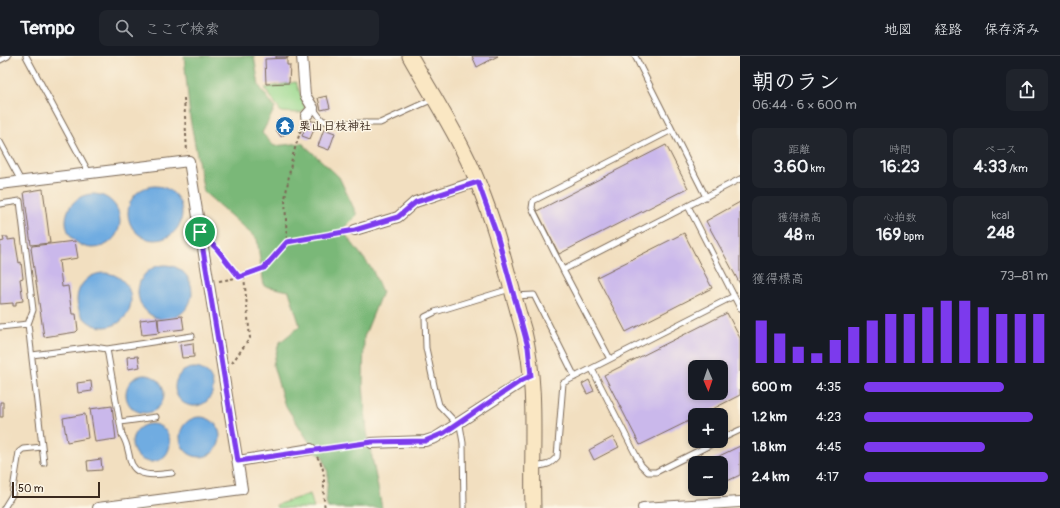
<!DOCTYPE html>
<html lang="ja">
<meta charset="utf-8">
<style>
body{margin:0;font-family:Pangolin,"Klee One",sans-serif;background:#20242c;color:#f1f3f6;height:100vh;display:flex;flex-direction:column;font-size:15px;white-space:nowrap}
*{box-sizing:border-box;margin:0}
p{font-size:13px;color:#9ea1a6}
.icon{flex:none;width:22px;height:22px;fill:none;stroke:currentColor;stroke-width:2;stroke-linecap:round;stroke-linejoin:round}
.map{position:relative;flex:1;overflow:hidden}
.details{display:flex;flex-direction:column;background:#171b24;width:320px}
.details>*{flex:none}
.needle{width:26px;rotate:178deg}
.controls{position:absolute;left:688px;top:304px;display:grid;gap:8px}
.controls a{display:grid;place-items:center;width:40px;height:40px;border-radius:8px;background:#171b24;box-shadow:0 2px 6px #0003;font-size:20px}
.scale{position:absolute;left:12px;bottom:10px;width:88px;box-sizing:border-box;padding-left:4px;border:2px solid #3b2a1e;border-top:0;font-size:11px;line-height:14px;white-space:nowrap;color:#3b2a1e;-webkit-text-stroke:3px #fcf5e5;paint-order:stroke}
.pin{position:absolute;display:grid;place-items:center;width:34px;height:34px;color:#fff;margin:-17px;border:2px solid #fff;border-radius:50%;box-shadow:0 1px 4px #0007}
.round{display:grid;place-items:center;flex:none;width:42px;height:42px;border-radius:8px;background:#20242c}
.summary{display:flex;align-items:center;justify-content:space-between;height:68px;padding:0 12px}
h1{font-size:22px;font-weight:700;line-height:30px}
.metrics{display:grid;grid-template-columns:repeat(3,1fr);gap:6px;height:68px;padding:4px 12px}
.metrics div{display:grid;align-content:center;border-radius:8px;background:#20242c;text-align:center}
.metrics b{font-size:17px;font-weight:700}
.metrics small{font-size:11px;font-weight:400}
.metrics p{font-size:11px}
.chart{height:112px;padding:8px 12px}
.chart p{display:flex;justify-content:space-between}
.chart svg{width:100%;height:72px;margin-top:4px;stroke:#7c3aed;stroke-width:6}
ul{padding:0 12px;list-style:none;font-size:13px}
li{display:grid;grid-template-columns:64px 48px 1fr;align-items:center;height:30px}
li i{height:10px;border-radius:5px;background:#7c3aed}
header{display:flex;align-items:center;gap:24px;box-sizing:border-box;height:56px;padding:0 20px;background:#171b24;border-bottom:1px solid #363941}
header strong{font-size:19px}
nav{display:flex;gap:22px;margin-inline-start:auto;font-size:14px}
.search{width:280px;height:36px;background:#20242c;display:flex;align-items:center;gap:10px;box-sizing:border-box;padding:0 14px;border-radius:8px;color:#9ea1a6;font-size:15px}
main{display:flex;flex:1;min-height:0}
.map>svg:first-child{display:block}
.green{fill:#99d88d;stroke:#6a8156}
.forest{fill:#7ab878;stroke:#5a714b}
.water{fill:#6face1;stroke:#556b80}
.building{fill:#cab8eb;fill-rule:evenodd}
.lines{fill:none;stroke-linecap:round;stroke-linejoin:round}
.lane-casing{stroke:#7b6957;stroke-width:7}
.street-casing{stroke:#7b6957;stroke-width:12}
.secondary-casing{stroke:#7b6957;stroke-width:17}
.path{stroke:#7b6957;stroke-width:2;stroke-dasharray:3 3;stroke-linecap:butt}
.lane{stroke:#fff;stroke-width:5}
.street{stroke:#fff;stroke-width:10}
.secondary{stroke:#fae7c3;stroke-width:15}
.route-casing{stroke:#fff;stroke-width:8}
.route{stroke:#7c3aed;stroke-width:5}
.labels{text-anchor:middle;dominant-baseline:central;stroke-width:3;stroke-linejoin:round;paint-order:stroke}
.poi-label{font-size:12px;font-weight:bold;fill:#3b2a1e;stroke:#fcf5e5;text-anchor:start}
</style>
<header>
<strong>Tempo</strong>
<div class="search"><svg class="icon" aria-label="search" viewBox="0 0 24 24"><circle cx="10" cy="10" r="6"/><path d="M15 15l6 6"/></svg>ここで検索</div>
<nav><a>地図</a><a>経路</a><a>保存済み</a></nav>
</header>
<main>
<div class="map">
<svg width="740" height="452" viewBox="0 0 740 452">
<rect width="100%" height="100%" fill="#fcf5e5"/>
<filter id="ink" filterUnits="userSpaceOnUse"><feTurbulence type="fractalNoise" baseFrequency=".025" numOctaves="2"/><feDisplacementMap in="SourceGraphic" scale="8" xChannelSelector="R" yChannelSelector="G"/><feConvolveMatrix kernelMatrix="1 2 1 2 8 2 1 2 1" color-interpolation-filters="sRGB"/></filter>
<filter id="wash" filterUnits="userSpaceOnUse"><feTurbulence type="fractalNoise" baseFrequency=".012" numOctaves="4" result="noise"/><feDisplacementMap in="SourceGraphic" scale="16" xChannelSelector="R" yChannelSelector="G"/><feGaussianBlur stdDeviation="0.9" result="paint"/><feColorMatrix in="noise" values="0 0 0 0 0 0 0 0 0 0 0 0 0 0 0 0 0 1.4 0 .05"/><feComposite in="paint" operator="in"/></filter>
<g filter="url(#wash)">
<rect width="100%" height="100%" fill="#f2dfc0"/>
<path class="green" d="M296 26 306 54 300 57 281 56 265 32Z
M310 438 314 452H277L276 449Z"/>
<path class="forest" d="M184 0H254L259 30 275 52 262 77 274 90 302 87 339 121 357 159 342 174 372 213 382 236 364 281 363 329 367 376 382 452H328L326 447 328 417 323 401 315 395 284 347 273 309 279 287 300 270 289 235 264 230 257 183 204 136 190 62Z"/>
<path class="water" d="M128 157a27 27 0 1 1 54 0a27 27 0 1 1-54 0Z
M66 165a27 27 0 1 1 54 0a27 27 0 1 1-54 0Z
M138 236a27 27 0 1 1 54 0a27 27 0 1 1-54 0Z
M77 244a27 27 0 1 1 54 0a27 27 0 1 1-54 0Z
M175 331a19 19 0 1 1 38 0a19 19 0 1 1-38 0Z
M126 338a19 19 0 1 1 38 0a19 19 0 1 1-38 0Z
M180 381a20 20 0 1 1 40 0a20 20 0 1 1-40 0Z
M132 387a19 19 0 1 1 38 0a19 19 0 1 1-38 0Z"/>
<g id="blocks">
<path class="building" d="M276 0H288V2H276Z
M472 0H498L477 11Z
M287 2V9H290L289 27 266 28 265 3Z
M327 40 330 52 321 54 318 42Z
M284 62 285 64 287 63 292 70 290 71 292 73 281 81 276 74 281 71 278 66Z
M308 64 317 66 310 83 302 80Z
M324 73 335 77 329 94 318 90Z
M666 89 688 132 559 198 537 155Z
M43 133 50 187 31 189 24 136Z
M740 146V228L706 165Z
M684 177 712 232 626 276 597 221Z
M3 181H8V184L15 183 19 207 21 206 23 222 20 223 23 245 16 246V250H13V247L0 248V186L4 185Z
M75 185 78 202 59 205 62 231 68 230 72 258H76L78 274 76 276 44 281 31 192 32 190Z
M727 257 740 282V339L701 359H695V362L640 389 604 319ZM695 311H721V337H695Z
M182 260 184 273 159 276 158 263Z
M157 262 159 277 142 279 140 264Z
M193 287 194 301 182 302 180 289Z
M138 300 140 311 128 313 127 301Z
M589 324 594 335 587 338 582 328Z
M91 325 92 335 78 337 77 327Z
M0 346H3V361H0Z
M112 350 116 383 95 386 90 353Z
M85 358 88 382 67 386 63 362Z
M613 381 619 391 594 404 589 394Z
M740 390V419L721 428V407H710L709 405Z
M101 403 102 414 88 415 87 405Z"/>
</g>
</g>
<g filter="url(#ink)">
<use href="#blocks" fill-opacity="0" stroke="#7b6957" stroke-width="1"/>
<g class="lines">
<g class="lane-casing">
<path id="lane" d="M26 0 89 117
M635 0 706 141
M0 4 8 0
M313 52 322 64 330 67H380L433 43
M0 86 21 125
M0 148 20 145 33 254 28 268 44 407
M688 150 740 252
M563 214 532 152 533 145 672 74
M515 240 534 239 575 321
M0 271 28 268
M107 293 122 379C127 386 128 394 130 403 134 423 157 419 172 417
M32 299 94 291 107 293 192 280
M610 303 563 214 740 123
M592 313 641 409 648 416H656L718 385
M120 366 156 361
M721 383 740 374
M535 410C544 410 550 409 557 401L563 327 734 240
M4 452 12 439 19 396 23 393 42 391
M464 452 463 387 460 369 456 367 439 349 435 334 426 292 425 261 435 256 510 233"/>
</g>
<g class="street-casing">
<path id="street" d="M302 0 305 39 313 52 306 60
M0 128 189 105 242 433 98 452
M355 174 398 161 415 146 478 125
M372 387 425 385 435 382 531 320
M238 405 311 393
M643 452 740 446"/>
</g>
<g class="secondary-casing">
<path id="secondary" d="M410 0C433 41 460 82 478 127 498 175 509 226 524 276 538 332 531 394 533 452"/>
</g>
<path class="path" d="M184 42 187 96
M287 186 345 175
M214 190 239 221
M219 225C256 219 263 214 287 186L285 143 292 102 302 70
M232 307 250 282 244 220
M320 392 362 388
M317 401C329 416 321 434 325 452"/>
<use href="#lane" class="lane"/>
<use href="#street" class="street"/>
<use href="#secondary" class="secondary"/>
</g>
</g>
<g class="lines" filter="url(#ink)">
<g class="route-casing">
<path id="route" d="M478 126 497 179 524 276 528 291 531 320 522 324 444 377 425 385 372 386 238 405 200 176 217 193 239 221 264 212 287 186 355 174 398 161 416 146Z"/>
</g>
<use href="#route" class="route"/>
</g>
<defs>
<g id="temple-disc" transform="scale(1)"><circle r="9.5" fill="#1f6fb2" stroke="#fcf5e5"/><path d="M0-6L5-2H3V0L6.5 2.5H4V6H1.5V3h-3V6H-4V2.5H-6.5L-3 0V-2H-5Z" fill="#fff"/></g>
</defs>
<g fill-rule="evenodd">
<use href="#temple-disc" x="285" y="70"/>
</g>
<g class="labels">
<g class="poi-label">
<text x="299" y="70">栗山日枝神社</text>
</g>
</g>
</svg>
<div class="controls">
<a><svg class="needle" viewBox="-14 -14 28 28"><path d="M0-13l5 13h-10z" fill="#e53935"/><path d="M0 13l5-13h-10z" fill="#9ea1a6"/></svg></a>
<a>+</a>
<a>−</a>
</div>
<div class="scale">50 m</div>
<div class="pin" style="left:200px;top:176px;background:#1e9e55"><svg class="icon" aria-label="arrive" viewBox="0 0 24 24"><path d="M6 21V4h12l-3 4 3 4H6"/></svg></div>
</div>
<section class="details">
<div class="summary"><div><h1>朝のラン</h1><p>06:44 · 6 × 600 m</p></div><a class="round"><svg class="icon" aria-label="share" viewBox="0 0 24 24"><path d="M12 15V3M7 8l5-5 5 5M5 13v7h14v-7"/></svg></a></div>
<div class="metrics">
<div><p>距離</p><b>3.60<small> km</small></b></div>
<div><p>時間</p><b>16:23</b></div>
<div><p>ペース</p><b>4:33<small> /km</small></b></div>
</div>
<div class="metrics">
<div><p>獲得標高</p><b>48<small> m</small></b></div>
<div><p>心拍数</p><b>169<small> bpm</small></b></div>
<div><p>kcal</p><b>248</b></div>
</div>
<div class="chart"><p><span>獲得標高</span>73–81 m</p>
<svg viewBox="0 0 160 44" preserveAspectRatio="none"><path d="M5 44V18M15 44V26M25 44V34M35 44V38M45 44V30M55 44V22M65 44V18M75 44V14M85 44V14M95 44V10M105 44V6M115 44V6M125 44V10M135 44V14M145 44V14M155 44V14"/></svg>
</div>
<ul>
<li><b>600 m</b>4:35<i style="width:76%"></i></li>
<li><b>1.2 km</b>4:23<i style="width:92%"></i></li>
<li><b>1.8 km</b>4:45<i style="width:66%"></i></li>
<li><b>2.4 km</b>4:17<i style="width:100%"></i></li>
</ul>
</section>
</main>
